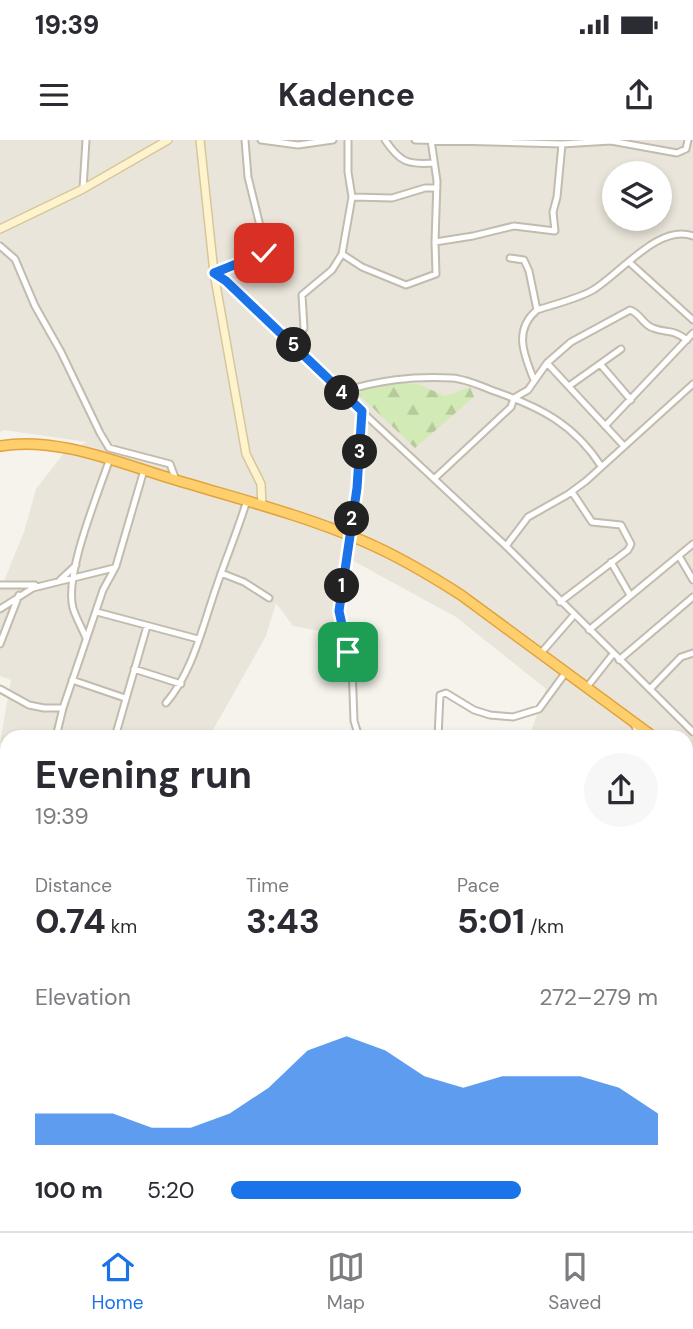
<!DOCTYPE html>
<meta charset="utf-8">
<style>
body{margin:0;font-family:"DM Sans",sans-serif;background:#f7f7f7;color:#2b2b33;height:100vh;display:flex;flex-direction:column;font-size:26px;white-space:nowrap}
*{box-sizing:border-box;margin:0}
p{font-size:23px;color:#7c7c81}
.icon{flex:none;width:38px;height:38px;fill:none;stroke:currentColor;stroke-width:2;stroke-linecap:round;stroke-linejoin:round}
.map{position:relative;flex:1;overflow:hidden}
.sheet{position:absolute;left:0px;top:590px;width:693px;height:502px;display:flex;flex-direction:column;background:#fff;border-radius:21px 21px 0 0;box-shadow:0 4px 10px #0003}
.sheet>*{flex:none}
.controls{position:absolute;left:602px;top:21px;display:grid;gap:14px}
.controls a{display:grid;place-items:center;width:70px;height:70px;border-radius:50%;background:#fff;box-shadow:0 4px 10px #0003;font-size:35px}
.pin{position:absolute;display:grid;place-items:center;width:60px;height:60px;color:#fff;margin:-30px;border-radius:14px;box-shadow:0 4px 10px #0006}
.km{position:absolute;width:35px;height:35px;margin:-18px;border-radius:50%;background:#222;color:#fff;font-size:19px;line-height:35px;text-align:center}
.round{display:grid;place-items:center;flex:none;width:74px;height:74px;border-radius:37px;background:#f7f7f7}
.head{display:flex;align-items:center;justify-content:space-between;height:119px;padding:0 35px}
h1{font-size:38px;font-weight:700;line-height:52px}
.stats{display:grid;grid-template-columns:repeat(3,1fr);gap:10px;height:119px;padding:7px 35px}
.stats div{display:grid;align-content:center}
.stats b{font-size:35px;font-weight:700}
.stats small{font-size:19px;font-weight:400}
.stats p{font-size:19px}
.chart{height:196px;padding:14px 35px}
.chart p{display:flex;justify-content:space-between}
.chart svg{width:100%;height:126px;margin-top:7px;fill:#1a73e8;opacity:.7}
ul{padding:0 35px;list-style:none;font-size:23px}
li{display:grid;grid-template-columns:112px 84px 1fr;align-items:center;height:52px}
li i{height:18px;border-radius:9px;background:#1a73e8}
.status{display:flex;justify-content:space-between;align-items:center;height:49px;padding:0 35px;background:#fff;direction:ltr}
.status svg{height:19px;fill:currentColor}
header{display:flex;justify-content:space-between;align-items:center;height:91px;padding:0 35px;background:#fff;font-size:32px;font-weight:700}
.menu{display:flex;justify-content:space-around;align-items:center;height:98px;border-top:2px solid #e1e1e2;background:#fff;font-size:19px;color:#7c7c81}
.menu a{display:grid;justify-items:center;gap:4px}
.menu .current{color:#1a73e8}
.map>svg:first-child{display:block}
.residential{fill:#eae5da;fill-rule:evenodd}
.forest{fill:url(#forest-firs)}
.lines{fill:none;stroke-linecap:round;stroke-linejoin:round}
.river{stroke:#a9d4f2;stroke-width:8}
.street-casing{stroke:#c2bbae;stroke-width:9}
.secondary-casing{stroke:#d6c79b;stroke-width:10}
.highway-casing{stroke:#e0a43c;stroke-width:12}
.street{stroke:#fff;stroke-width:5}
.secondary{stroke:#fff3cd;stroke-width:7}
.highway{stroke:#ffcf6e;stroke-width:9}
.rail-casing{stroke:#9a9a9a;stroke-width:4.5}
.rail{stroke:#fff;stroke-width:2;stroke-dasharray:5;stroke-linecap:butt}
.route-casing{stroke:#fff;stroke-width:14}
.route{stroke:#1a73e8;stroke-width:9}
</style>
<div class="status"><b>19:39</b><svg viewBox="0 0 49 12"><path d="M0 12V9h3v3zM5 12V6h3v6zM10 12V3h3v9zM15 12V0h3v12zM26 1h20v11H26zM47 4h2v5h-2z"/></svg></div>
<header><svg class="icon" aria-label="menu" viewBox="0 0 24 24"><path d="M4 6h16M4 12h16M4 18h16"/></svg>Kadence<svg class="icon" aria-label="share" viewBox="0 0 24 24"><path d="M12 15V3M7 8l5-5 5 5M5 13v7h14v-7"/></svg></header>
<div class="map">
<svg width="693" height="1091" viewBox="0 0 693 1091">
<defs>
<pattern id="forest-firs" width="22" height="20" patternUnits="userSpaceOnUse" patternTransform="scale(1.75)"><rect width="22" height="20" fill="#d2eab5"/><path d="M5 1l3.5 6h-7zM16 11l3.5 6h-7z" fill="#b6ca9c"/></pattern>
</defs>
<rect width="100%" height="100%" fill="#f6f3ec"/>
<path class="residential" d="M0 0H693V745L686 734V597H529L546 549 456 477 348 418 332 493 293 486 276 463 266 496 209 597H7V605L0 603 11 540 0 536V451L24 392 36 349 64 313 87 302 4 290 0 292ZM614 33H660V79H614Z"/>
<path class="forest" d="M382 242 418 244 445 256 470 247 474 257 415 308 357 253Z"/>
<g class="lines">
<path class="river" d="M686 806H693
M686 824 693 820
M686 840 692 846 687 857 690 865 693 866
M0 872H7"/>
<g class="street-casing">
<path id="street" d="M261 0 298 5 333 0
M385 0C400 22 407 25 434 23
M415 0 562 4 611 1 677 13 686 9 688 0
M83 49 86 0
M352 57 392 58 425 48H437
M435 102 473 96 514 86 555 91 553 72 557 57 562 4
M0 106 15 119 35 166 61 212 100 293 109 308 170 324 176 340
M342 114 362 127 406 145 436 134 435 102 437 41 431 0
M510 118 524 120 529 131 537 170
M629 122 693 180
M214 133 226 141 341 252 506 406 693 592
M214 133 266 110 248 37 245 0
M294 204 304 188 302 155 332 130 342 114 352 57 348 32V0
M547 223 571 202 630 170C640 173 643 185 653 188 668 194 671 188 687 200
M601 225 631 260
M534 240C524 215 513 190 537 170 552 165 580 158 593 150 620 134 659 83 693 96
M569 246 621 209
M341 252C379 240 412 236 452 238 466 239 481 246 494 251 540 267 574 284 601 326
M605 286 693 193
M435 338 511 267 514 258 528 250 547 223 623 305
M506 406 528 377 567 355 586 341 693 244
M679 416 693 440
M611 422 630 455
M221 433 244 442 269 458
M60 440 76 425
M0 445H35
M560 462 628 410 631 404 621 385 592 382 572 352
M0 469 33 448 114 428
M97 472 198 499
M589 490 693 404
M86 498C82 488 76 478 73 468 64 435 98 354 109 321
M0 504 19 455
M541 513 574 475
M619 520 693 457
M134 529 181 544
M72 540 125 558
M587 547 613 514
M0 549 29 565 44 568H63
M650 549 681 517 693 513
M166 563C193 531 202 488 216 448 226 418 238 390 247 360
M634 584 640 597
M56 597 63 568 103 450 116 426 144 330
M115 597 147 486
M359 597 354 581 352 525 339 471 357 348 362 271
M438 597 440 555 446 553 474 570 490 575 513 577 539 569 566 532
M686 633 693 638
M12 1085 13 1091
M415 1091V1085"/>
</g>
<g class="secondary-casing">
<path id="secondary" d="M200 0 214 133 246 314 261 344 262 366
M0 89 83 49 168 0
M0 963 7 962
M666 1085 669 1091"/>
</g>
<g class="highway-casing">
<path id="highway" d="M0 306C58 296 121 324 176 340 239 359 303 375 363 401 398 416 430 435 461 455L654 597
M686 621 693 626"/>
</g>
<use href="#street" class="street"/>
<use href="#secondary" class="secondary"/>
<use href="#highway" class="highway"/>
<g class="rail-casing">
<path id="rail" d="M0 942 7 941
M686 1080 692 1091"/>
</g>
<use href="#rail" class="rail"/>
</g>
<g class="lines">
<g class="route-casing">
<path id="route" d="M264 113 214 133 226 141 362 271 357 348 339 471 348 512"/>
</g>
<use href="#route" class="route"/>
</g>
</svg>
<div class="controls">
<a><svg class="icon" aria-label="layers" viewBox="0 0 24 24"><path d="M12 4l9 5-9 5-9-5zM3 14l9 5 9-5"/></svg></a>
</div>
<div class="pin" style="left:348px;top:512px;background:#1e9e55"><svg class="icon" aria-label="arrive" viewBox="0 0 24 24"><path d="M6 21V4h12l-3 4 3 4H6"/></svg></div>
<div class="pin" style="left:264px;top:113px;background:#d93025"><svg class="icon" aria-label="check" viewBox="0 0 24 24"><path d="M5 12l5 5 9-10"/></svg></div>
<b class="km" style="left:342px;top:446px">1</b>
<b class="km" style="left:352px;top:379px">2</b>
<b class="km" style="left:360px;top:312px">3</b>
<b class="km" style="left:342px;top:253px">4</b>
<b class="km" style="left:294px;top:205px">5</b>
<section class="sheet">
<div class="head"><div><h1>Evening run</h1><p>19:39</p></div><a class="round"><svg class="icon" aria-label="share" viewBox="0 0 24 24"><path d="M12 15V3M7 8l5-5 5 5M5 13v7h14v-7"/></svg></a></div>
<div class="stats">
<div><p>Distance</p><b>0.74<small> km</small></b></div>
<div><p>Time</p><b>3:43</b></div>
<div><p>Pace</p><b>5:01<small> /km</small></b></div>
</div>
<div class="chart"><p><span>Elevation</span>272–279 m</p>
<svg viewBox="0 0 160 44" preserveAspectRatio="none"><path d="M0 44V33L10 33L20 33L30 38L40 38L50 33L60 24L70 11L80 6L90 11L100 20L110 24L120 20L130 20L140 20L150 24L160 33V44z"/></svg>
</div>
<ul>
<li><b>100 m</b>5:20<i style="width:68%"></i></li>
</ul>
</section>
</div>
<nav class="menu">
<a class="current"><svg class="icon" aria-label="home" viewBox="0 0 24 24"><path d="M3 11l9-7 9 7M6 9v11h12V9"/></svg>Home</a>
<a><svg class="icon" aria-label="map" viewBox="0 0 24 24"><path d="M3 6l6-2 6 2 6-2v14l-6 2-6-2-6 2zM9 4v14M15 6v14"/></svg>Map</a>
<a><svg class="icon" aria-label="saved" viewBox="0 0 24 24"><path d="M7 4h10v16l-5-4-5 4z"/></svg>Saved</a>
</nav>
